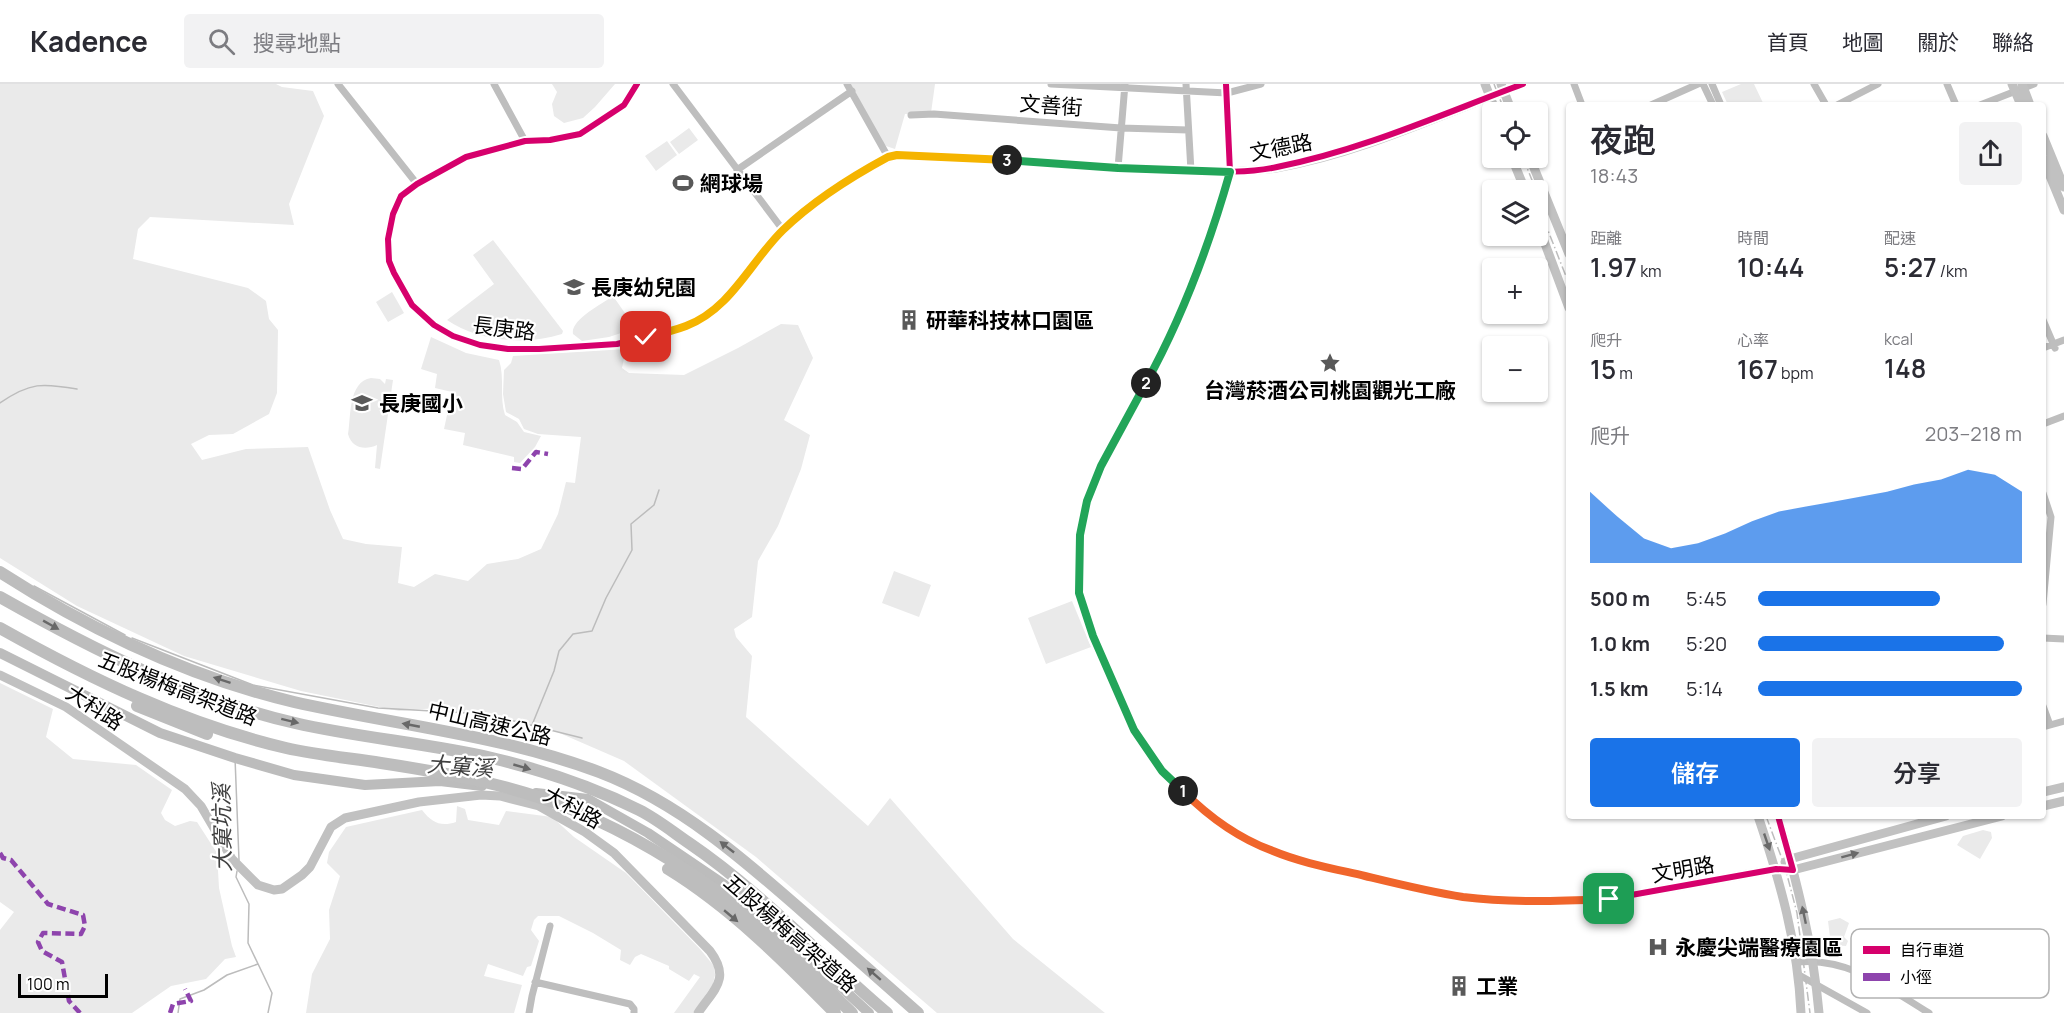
<!DOCTYPE html>
<html lang="zh-TW">
<meta charset="utf-8">
<style>
body{margin:0;font-family:Manrope,"Noto Sans TC",sans-serif;background:#f2f2f3;color:#2b2b33;height:100vh;display:flex;flex-direction:column;font-size:22px;white-space:nowrap}
*{box-sizing:border-box;margin:0}
p{font-size:20px;color:#7c7c81}
.icon{flex:none;width:33px;height:33px;fill:none;stroke:currentColor;stroke-width:2;stroke-linecap:round;stroke-linejoin:round}
.map{position:relative;flex:1;overflow:hidden}
.side{position:absolute;left:1566px;top:18px;width:480px;height:717px;display:flex;flex-direction:column;background:#fff;border-radius:6px;box-shadow:0 2px 4px #0004}
.side>*{flex:none}
.controls{position:absolute;left:1482px;top:18px;display:grid;gap:12px}
.controls a{display:grid;place-items:center;width:66px;height:66px;border-radius:6px;background:#fff;box-shadow:0 2px 4px #0004;font-size:30px}
.scale{position:absolute;left:18px;bottom:15px;width:90px;box-sizing:border-box;padding-left:6px;border:3px solid #000;border-top:0;font-size:16px;line-height:21px;white-space:nowrap;color:#000;-webkit-text-stroke:4px #fff;paint-order:stroke}
.pin{position:absolute;display:grid;place-items:center;width:51px;height:51px;color:#fff;margin:-26px;border-radius:12px;box-shadow:0 3px 9px #0006}
.km{position:absolute;width:30px;height:30px;margin:-15px;border-radius:50%;background:#222;color:#fff;font-size:16px;line-height:30px;text-align:center}
.round{display:grid;place-items:center;flex:none;width:63px;height:63px;border-radius:6px;background:#f2f2f3}
.head{display:flex;align-items:center;justify-content:space-between;height:102px;padding:0 24px}
h1{font-size:33px;font-weight:600;line-height:45px}
.metrics{display:grid;grid-template-columns:repeat(3,1fr);gap:9px;height:102px;padding:6px 24px}
.metrics div{display:grid;align-content:center}
.metrics b{font-size:26px;font-weight:600}
.metrics small{font-size:16px;font-weight:400}
.metrics p{font-size:16px}
.chart{height:168px;padding:12px 24px}
.chart p{display:flex;justify-content:space-between}
.chart svg{width:100%;height:108px;margin-top:6px;fill:#1a73e8;opacity:.7}
.action{display:flex;gap:12px;margin-top:auto;padding:12px 24px}
.action a{flex:1;height:69px;border-radius:6px;background:#1a73e8;color:#fff;font-size:24px;font-weight:600;line-height:69px;text-align:center}
.action a+a{background:#f2f2f3;color:#2b2b33}
ul{padding:0 24px;list-style:none;font-size:20px}
li{display:grid;grid-template-columns:96px 72px 1fr;align-items:center;height:45px}
li i{height:15px;border-radius:8px;background:#1a73e8}
header{display:flex;align-items:center;gap:36px;box-sizing:border-box;height:84px;padding:0 30px;background:#fff;border-bottom:2px solid #e1e1e2}
header strong{font-size:28px}
nav{display:flex;gap:33px;margin-inline-start:auto;font-size:21px}
.search{width:420px;height:54px;background:#f2f2f3;display:flex;align-items:center;gap:15px;box-sizing:border-box;padding:0 21px;border-radius:6px;color:#7c7c81;font-size:22px}
.map>svg:first-child{display:block}
.green{fill:#eaeaea}
.lines{fill:none;stroke-linecap:round;stroke-linejoin:round}
.stream{stroke:#bcbcbc;stroke-width:1.5}
.river{stroke:#bcbcbc;stroke-width:10}
.street{stroke:#bebebe;stroke-width:7}
.secondary{stroke:#c1c1c1;stroke-width:9}
.highway{stroke:#bdbdbd;stroke-width:12}
.rail{stroke:#bdbdbd;stroke-width:1.5;stroke-dasharray:9 3 1.5 3;stroke-linecap:butt}
.quiet{stroke:#8e44ad;stroke-width:4.5;stroke-dasharray:9 4.5;stroke-linecap:butt}
.cycleway-casing{stroke:#fff;stroke-width:10}
.cycleway{stroke:#d6006c;stroke-width:6}
.oneway{fill:#686868}
.oneway2{fill:#6a6a6a}
.split-1-casing{stroke:#fff;stroke-width:12}
.split-2-casing{stroke:#fff;stroke-width:12}
.split-3-casing{stroke:#fff;stroke-width:12}
.split-4-casing{stroke:#fff;stroke-width:12}
.split-1{stroke:#f0652b;stroke-width:8}
.split-2{stroke:#22a559;stroke-width:8}
.split-3{stroke:#22a559;stroke-width:8}
.split-4{stroke:#f5b400;stroke-width:8}
.labels{text-anchor:middle;dominant-baseline:central;stroke-width:4.5;stroke-linejoin:round;paint-order:stroke}
.street-label{font-size:21px;fill:#000;stroke:#fff}
.poi-label{font-size:21px;font-weight:bold;fill:#000;stroke:#fff;text-anchor:start}
.water-label{font-size:22px;font-style:italic;fill:#404040;stroke:#fff}
.key{fill:#fff;stroke:#b2b2b2;stroke-width:1.5}
.key-label{font-size:16px;fill:#000}
</style>
<header>
<strong>Kadence</strong>
<div class="search"><svg class="icon" aria-label="search" viewBox="0 0 24 24"><circle cx="10" cy="10" r="6"/><path d="M15 15l6 6"/></svg>搜尋地點</div>
<nav><a>首頁</a><a>地圖</a><a>關於</a><a>聯絡</a></nav>
</header>
<div class="map">
<svg width="2064" height="929" viewBox="0 0 2064 929">
<rect width="100%" height="100%" fill="#fff"/>
<path class="green" d="M0 0H276L282 3 313 7 324 32 289 120 294 141 150 133 138 145 133 175 248 204 266 217 269 235 278 246 277 309 269 330 233 350 209 351 191 360 202 376 246 365 308 363 330 426 343 455 366 460 402 463 398 499 414 503 435 490 468 497 487 480 518 475 541 465 558 430 566 398 575 399 581 353 538 350 524 345 519 335 506 328 503 310 504 286 511 279 513 272 626 265 622 284 629 289 684 291 738 264 781 240 798 241 813 274 784 336 810 351 801 385 778 442 758 477 752 533 734 545 736 553 752 572 746 633 868 742 890 714 1013 855 1105 929H937L756 773 624 677 548 644 436 624 399 627 301 607 184 572 77 522 0 474Z
M552 0H615L595 23 583 34 564 39 554 32 552 20 557 8Z
M851 0H935L931 29 905 30 895 65 886 62 883 59Z
M1741 0H1754L1764 21H1728L1722 8Z
M689 44 698 56 679 70 670 58Z
M667 57 677 71 656 87 645 72Z
M493 156 563 247 562 250C525 262 478 257 447 236L494 200 473 171Z
M392 208 404 229 388 238 376 218Z
M613 212 634 242 633 245 609 253 582 257 573 250C570 236 602 220 613 212Z
M431 253 466 269 499 276C505 294 499 313 505 331L517 338 524 348 541 352 535 363 520 379 514 378V373L463 361 465 349 444 345 452 308 435 304 437 290 421 285Z
M371 294 380 295 385 300 386 295 393 296 380 385 375 384 377 361C366 366 352 365 348 350 351 332 348 298 371 294Z
M894 487 931 501 919 533 882 519Z
M1072 517 1091 563 1046 580 1028 534Z
M0 599 53 625 46 653 73 675 136 681 172 706 161 729 165 736 175 742 190 737 197 738 217 769 219 804 232 862 236 873 225 875 206 895 171 902 132 929H0V846L14 828 0 818Z
M457 722 465 725 468 736 499 741 506 727 552 733 574 753 626 789 700 865 714 882 715 891 713 900 693 929H674L700 893 694 890 689 897 669 885V882L641 870 635 873 630 881 620 876 621 866 593 849 559 832H538L534 836 531 846 539 857 531 882 527 883 523 892 488 880 484 892 522 901 514 929H306L312 890 330 855 329 826 340 792 327 779 329 768 346 743 422 726C432 739 441 743 456 738Z
M1983 746 1991 748 1992 754 1980 775 1957 761 1963 752Z
M1840 834 1849 839 1844 853 1848 857 1846 862 1831 861 1828 837Z"/>
<g class="lines">
<path class="stream" d="M0 319C30 298 43 299 77 305
M34 502 125 551
M132 554 253 601 378 624 486 630 582 654
M532 641 554 587 559 567 573 550 592 547 606 514 632 466 631 440 654 421 659 406
M235 674 239 776
M237 787 236 793 249 820 248 859 272 909 268 929
M178 929 180 915 204 906 227 891 258 880"/>
<path class="river" d="M0 569 160 649 235 674 294 691 365 701 440 697 482 702
M536 709 588 715 648 749 744 814 869 929"/>
<path class="street" d="M338 0 417 100
M494 0 525 57
M637 0 624 21 580 50 550 56 525 57 466 73 417 100 401 112 393 130 388 155 389 177 394 189 412 221 434 241 453 252 480 261 508 265H539L617 260 688 242 710 227 732 209 783 146 838 102 897 71 1230 88 1226 0
M673 0 783 146
M847 0 888 73
M1051 0 1227 9 1261 0
M1186 0 1191 87
M1574 0 1582 21
M1703 0 1713 21
M1712 0 1721 21
M1814 0 1826 21
M1947 0 1956 21
M1651 21 1698 0
M1837 21 1878 0
M1980 21 2034 0
M911 31 934 30 1121 44 1188 46
M1118 84 1125 0
M737 86 852 7
M2043 236 2055 264
M2043 264 2064 256
M2043 340 2064 332
M2043 409 2051 433 2043 520
M2043 554 2064 555
M2043 622 2050 641
M2043 643 2064 637
M1798 878C1848 873 1888 904 1929 929
M1799 891 1867 929
M535 898 630 920 634 925V929
M529 929 532 912 550 842"/>
<path class="secondary" d="M1485 0 1496 28
M1501 0 1512 28
M1523 0C1442 30 1362 69 1276 84 1261 86 1245 87 1230 88L1210 156 1192 204 1150 292 1101 382 1087 417 1080 451 1079 509 1093 552 1134 646 1162 687 1196 720 1232 746 1273 767 1327 783 1425 806 1465 813 1576 817 1609 815 1776 785 1793 786 2002 732
M2012 0 2021 21
M2022 0 2030 21
M2043 52 2064 103
M1512 74 1525 106
M1530 74 1569 170
M2043 75 2064 126
M1538 141 1569 224
M0 591 66 623 185 705 201 722 232 775 258 801 274 806 282 805 302 791 310 783 331 743 345 734 419 718 481 711 500 712 539 722 585 748 614 769 710 867C731 895 714 905 698 929
M2043 708 2064 703
M2043 722 2064 717
M1758 732C1780 797 1798 860 1801 929
M1778 732C1797 798 1813 861 1819 929
M1785 778 1790 775 1946 732"/>
<path class="highway" d="M0 488C90 546 190 593 294 618 396 641 501 651 599 688 683 720 750 781 816 839 850 869 884 899 918 929
M0 513C92 565 191 615 295 639 360 654 427 659 492 674 542 686 593 703 639 726 657 735 673 748 689 759 761 808 821 873 887 929
M0 544C91 595 184 640 286 664 317 671 349 674 381 679 447 689 514 701 576 727 631 750 685 783 733 819 776 851 813 892 852 929
M137 622 207 650
M668 785C730 823 784 877 835 929"/>
<path class="rail" d="M1494 0 1505 28
M1523 74 1536 106
M1538 121 1569 200
M1766 732 1785 783 1797 829 1810 929"/>
<path class="quiet" d="M512 384 522 385 536 368 548 370
M0 769 3 774 11 776 48 820 83 831 85 842 81 850 43 849 38 858 42 867 62 878 69 917 80 929
M170 929 173 920 191 917 185 905"/>
<g class="cycleway-casing">
<path id="cycleway" d="M637 0 624 21 580 50 550 56 525 57 466 73 417 100 401 112 393 130 388 155 389 177 394 189 412 221 434 241 453 252 480 261 508 265H539L617 260 688 242 710 227 732 209 783 146 838 102 897 71 1191 87C1219 88 1249 89 1277 83 1363 66 1442 30 1523 0
M1226 0 1230 88 1210 156 1192 204 1150 292 1101 382 1087 417 1080 451 1079 509 1093 552 1134 646 1162 687 1196 720 1232 746 1273 767 1327 783 1425 806 1465 813 1576 817 1609 815 1776 785 1793 786 1778 732"/>
</g>
<use href="#cycleway" class="cycleway"/>
</g>
<defs><path id="oneway-solid" d="M-6-.8H1V-3.2L6.5 0L1 3.2V.8H-6Z" transform="scale(1.5)"/></defs>
<g class="oneway">
<use href="#oneway-solid" transform="translate(51 541) rotate(29)"/>
<use href="#oneway-solid" transform="translate(222 596) rotate(-162)"/>
<use href="#oneway-solid" transform="translate(290 637) rotate(14)"/>
<use href="#oneway-solid" transform="translate(411 641) rotate(-169)"/>
<use href="#oneway-solid" transform="translate(522 683) rotate(16)"/>
<use href="#oneway-solid" transform="translate(727 763) rotate(-142)"/>
<use href="#oneway-solid" transform="translate(731 832) rotate(40)"/>
<use href="#oneway-solid" transform="translate(874 890) rotate(-139)"/>
</g>
<g class="oneway2">
<use href="#oneway-solid" transform="translate(1767 758) rotate(71)"/>
<use href="#oneway-solid" transform="translate(1850 771) rotate(-15)"/>
<use href="#oneway-solid" transform="translate(1804 831) rotate(-102)"/>
</g>
<g class="lines">
<g class="split-1-casing">
<path id="split-1" d="M1183 707C1208 732 1240 755 1273 767 1302 779 1335 785 1365 792 1398 800 1430 808 1463 813 1511 819 1561 817 1609 815"/>
</g>
<g class="split-2-casing">
<path id="split-2" d="M1146 299 1101 382 1087 417 1080 451 1079 509 1093 552 1134 646 1162 687 1183 707"/>
</g>
<g class="split-3-casing">
<path id="split-3" d="M1007 76 1118 84 1230 88C1209 162 1183 232 1146 299"/>
</g>
<g class="split-4-casing">
<path id="split-4" d="M646 253C659 250 673 247 686 242 731 225 751 177 783 146 814 116 851 93 888 73L897 71 1007 76"/>
</g>
<use href="#split-1" class="split-1"/>
<use href="#split-2" class="split-2"/>
<use href="#split-3" class="split-3"/>
<use href="#split-4" class="split-4"/>
</g>
<defs>
<g id="stadium-bare" transform="scale(1.62)"><path d="M0-5a6.5 5 0 1 0 0 10a6.5 5 0 1 0 0-10ZM-3.5-1.8h7v3.6h-7Z" fill="#595959" stroke="#fff" stroke-width="2.5" paint-order="stroke"/></g>
<g id="school-bare" transform="scale(1.62)"><path d="M0-5L7-2L0 1L-7-2ZM-4 1L0 2.5L4 1V4Q0 6-4 4Z" fill="#595959" stroke="#fff" stroke-width="2.5" paint-order="stroke"/></g>
<g id="building-bare" transform="scale(1.62)"><path d="M-4-6H4V6H1V3H-1V6H-4ZM-2.5-4.3h1.7v1.8h-1.7ZM.8-4.3h1.7v1.8H.8ZM-2.5-1h1.7V.8h-1.7ZM.8-1h1.7V.8H.8Z" fill="#595959" stroke="#fff" stroke-width="2.5" paint-order="stroke"/></g>
<g id="sight-bare" transform="scale(1.62)"><path d="M0-6L1.8-2.2L6-1.7L2.9 1.2L3.7 5.4L0 3.3L-3.7 5.4L-2.9 1.2L-6-1.7L-1.8-2.2Z" fill="#595959" stroke="#fff" stroke-width="2.5" paint-order="stroke"/></g>
<g id="hospital-bare" transform="scale(1.62)"><path d="M-5-5h3v3.5h4V-5h3V5h-3V1.5h-4V5h-3Z" fill="#595959" stroke="#fff" stroke-width="2.5" paint-order="stroke"/></g>
</defs>
<g fill-rule="evenodd">
<use href="#stadium-bare" x="683" y="99"/>
<use href="#school-bare" x="574" y="203"/>
<use href="#building-bare" x="909" y="236"/>
<use href="#sight-bare" x="1330" y="279"/>
<use href="#school-bare" x="362" y="319"/>
<use href="#hospital-bare" x="1658" y="863"/>
<use href="#building-bare" x="1459" y="902"/>
</g>
<g class="labels">
<g class="street-label">
<text transform="translate(1051 21) rotate(4)">文善街</text>
<text transform="translate(1281 63) rotate(-11)">文德路</text>
<text transform="translate(504 244) rotate(7)">長庚路</text>
<text transform="translate(178 604) rotate(21)">五股楊梅高架道路</text>
<text transform="translate(95 623) rotate(33)">大科路</text>
<text transform="translate(490 639) rotate(13)">中山高速公路</text>
<text transform="translate(573 723) rotate(29)">大科路</text>
<text transform="translate(1683 785) rotate(-10)">文明路</text>
<text transform="translate(791 849) rotate(41)">五股楊梅高架道路</text>
</g>
<g class="poi-label">
<text x="700" y="99">網球場</text>
<text x="591" y="203">長庚幼兒園</text>
<text x="926" y="236">研華科技林口園區</text>
<text x="1330" y="306" text-anchor="middle">台灣菸酒公司桃園觀光工廠</text>
<text x="379" y="319">長庚國小</text>
<text x="1675" y="863">永慶尖端醫療園區</text>
<text x="1476" y="902">工業</text>
</g>
<g class="water-label">
<text transform="translate(460 682) rotate(4)">大窠溪</text>
<text transform="translate(222 744) rotate(-91)">大窠坑溪</text>
</g>
</g>
<rect x="1851" y="845" width="198" height="69" rx="9" class="key"/>
<rect x="1863" y="862" width="27" height="8" fill="#d6006c"/>
<rect x="1863" y="889" width="27" height="8" fill="#8e44ad"/>
<g class="key-label">
<text x="1900" y="872">自行車道</text>
<text x="1900" y="899">小徑</text>
</g>
</svg>
<div class="controls">
<a><svg class="icon" aria-label="locate" viewBox="0 0 24 24"><circle cx="12" cy="12" r="6"/><path d="M12 2v4M12 18v4M2 12h4M18 12h4"/></svg></a>
<a><svg class="icon" aria-label="layers" viewBox="0 0 24 24"><path d="M12 4l9 5-9 5-9-5zM3 14l9 5 9-5"/></svg></a>
<a>+</a>
<a>−</a>
</div>
<div class="scale">100 m</div>
<div class="pin" style="left:1609px;top:815px;background:#1e9e55"><svg class="icon" aria-label="arrive" viewBox="0 0 24 24"><path d="M6 21V4h12l-3 4 3 4H6"/></svg></div>
<div class="pin" style="left:646px;top:253px;background:#d93025"><svg class="icon" aria-label="check" viewBox="0 0 24 24"><path d="M5 12l5 5 9-10"/></svg></div>
<b class="km" style="left:1183px;top:707px">1</b>
<b class="km" style="left:1146px;top:299px">2</b>
<b class="km" style="left:1007px;top:76px">3</b>
<section class="side">
<div class="head"><div><h1>夜跑</h1><p>18:43</p></div><a class="round"><svg class="icon" aria-label="share" viewBox="0 0 24 24"><path d="M12 15V3M7 8l5-5 5 5M5 13v7h14v-7"/></svg></a></div>
<div class="metrics">
<div><p>距離</p><b>1.97<small> km</small></b></div>
<div><p>時間</p><b>10:44</b></div>
<div><p>配速</p><b>5:27<small> /km</small></b></div>
</div>
<div class="metrics">
<div><p>爬升</p><b>15<small> m</small></b></div>
<div><p>心率</p><b>167<small> bpm</small></b></div>
<div><p>kcal</p><b>148</b></div>
</div>
<div class="chart"><p><span>爬升</span>203–218 m</p>
<svg viewBox="0 0 160 44" preserveAspectRatio="none"><path d="M0 44V15L10 25L20 34L30 38L40 36L50 32L60 27L70 23L80 21L90 19L100 17L110 15L120 12L130 10L140 6L150 8L160 15V44z"/></svg>
</div>
<ul>
<li><b>500 m</b>5:45<i style="width:69%"></i></li>
<li><b>1.0 km</b>5:20<i style="width:93%"></i></li>
<li><b>1.5 km</b>5:14<i style="width:100%"></i></li>
</ul>
<div class="action"><a>儲存</a><a>分享</a></div>
</section>
</div>
